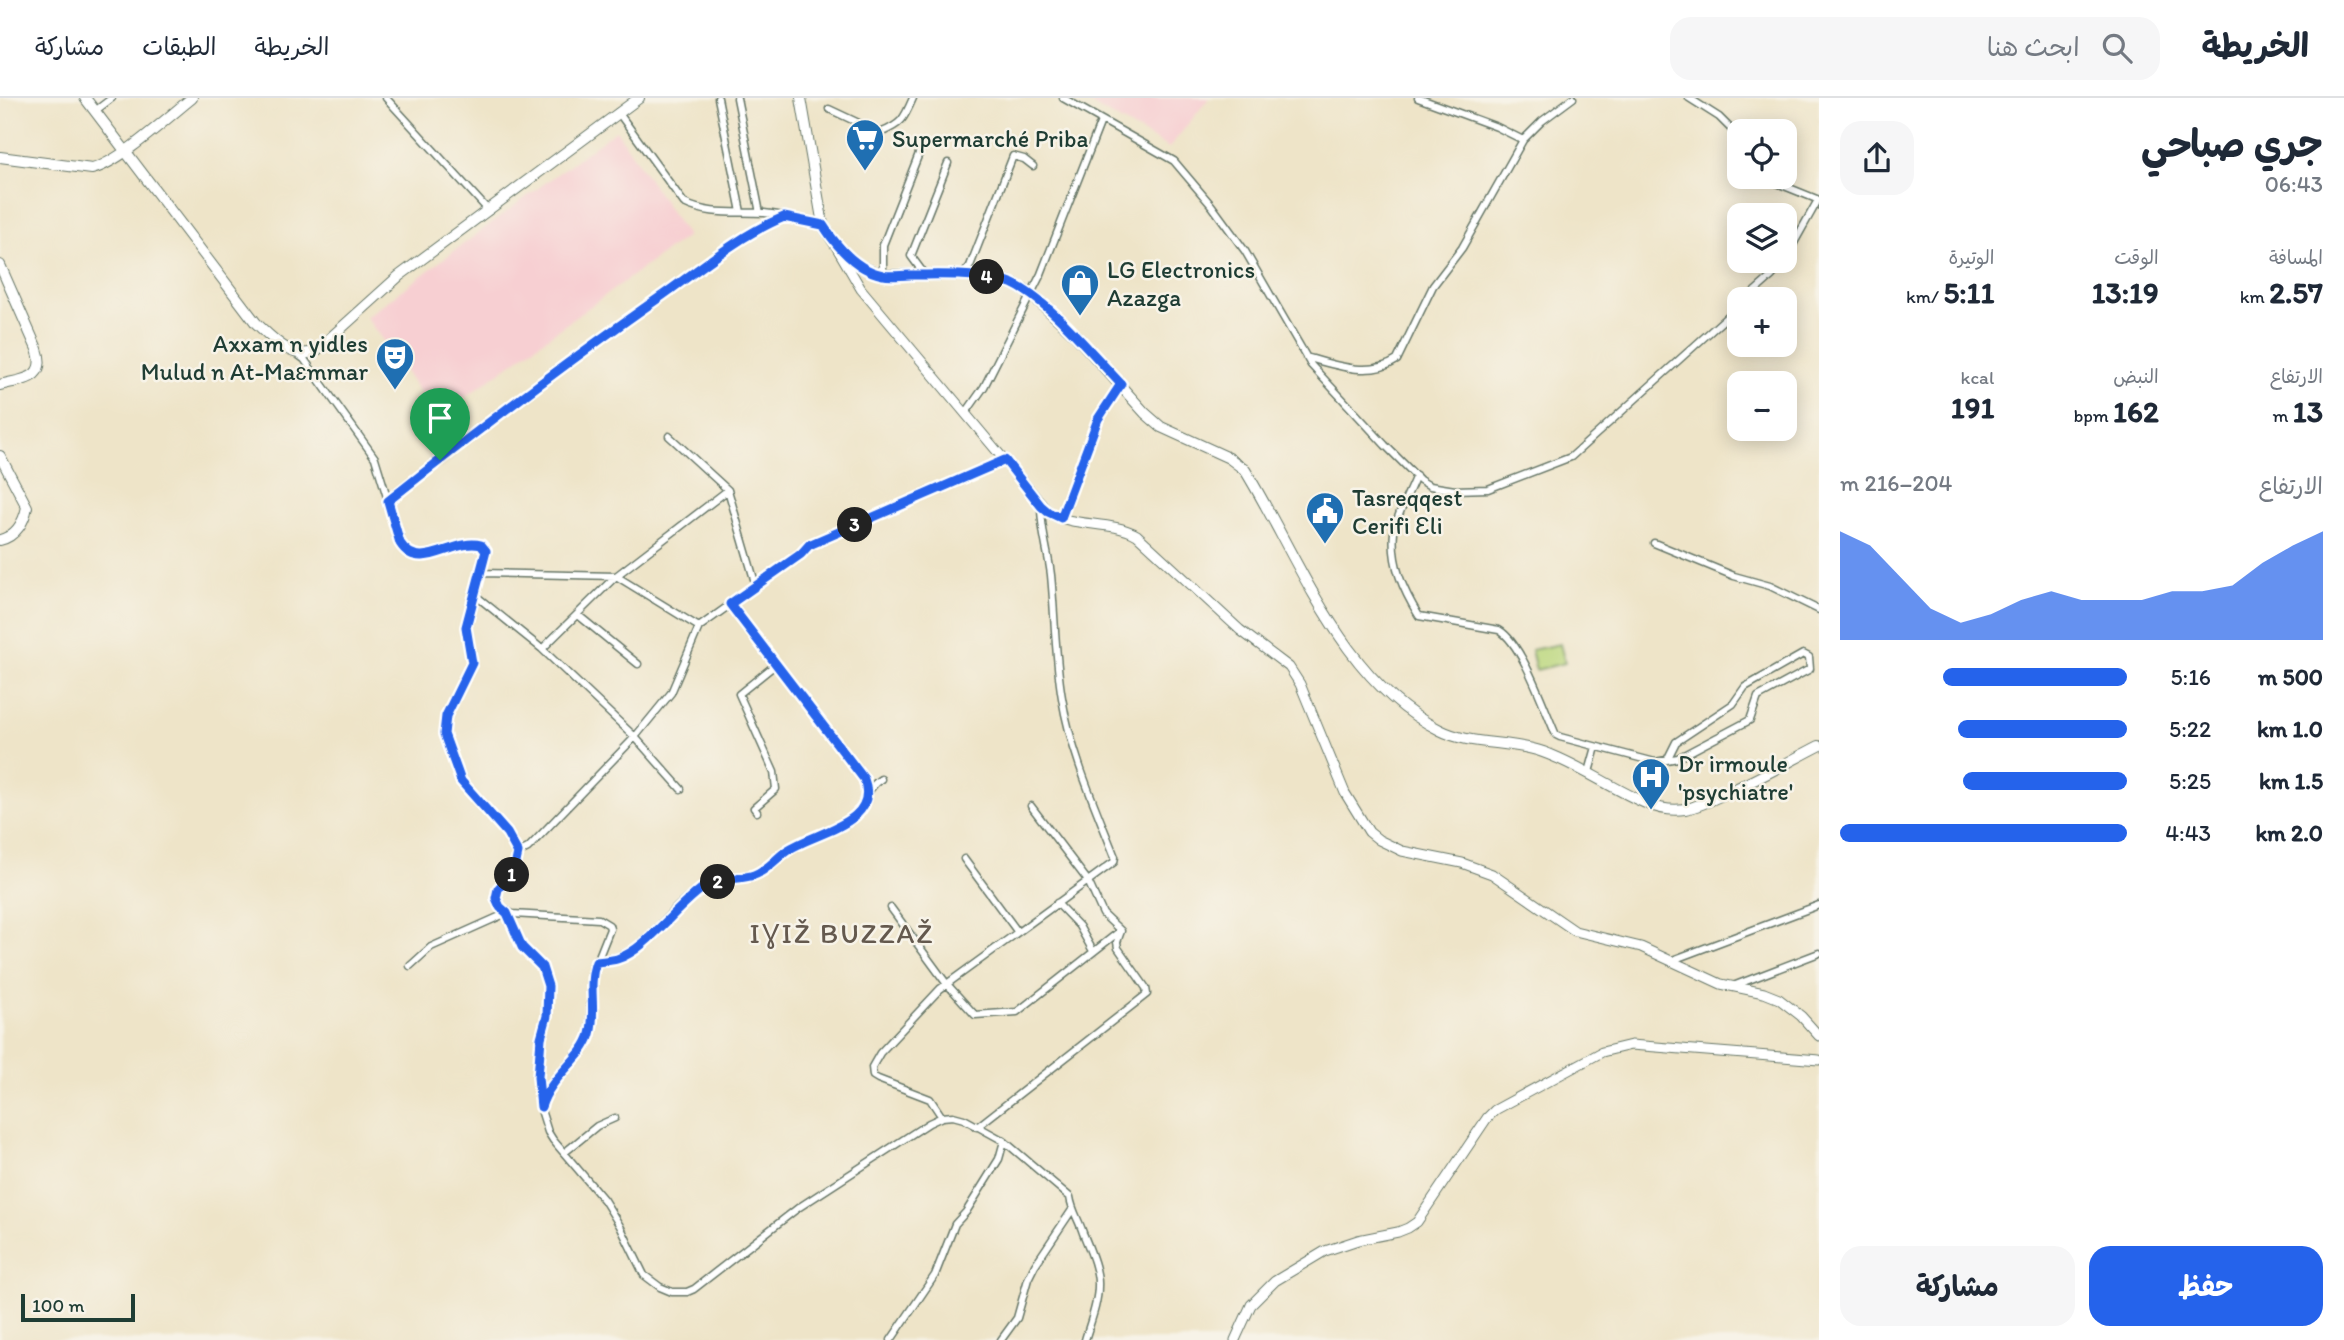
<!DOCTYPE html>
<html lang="ar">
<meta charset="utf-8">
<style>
body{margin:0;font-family:Itim,"Playpen Sans Arabic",sans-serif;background:#f6f6f7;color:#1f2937;direction:rtl;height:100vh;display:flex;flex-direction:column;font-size:26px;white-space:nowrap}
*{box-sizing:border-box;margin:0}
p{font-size:23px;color:#747a83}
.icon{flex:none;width:38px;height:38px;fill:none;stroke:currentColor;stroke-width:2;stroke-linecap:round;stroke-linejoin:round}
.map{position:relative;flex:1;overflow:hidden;direction:ltr}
.side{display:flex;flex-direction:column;background:#fff;width:525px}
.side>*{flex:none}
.controls{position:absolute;left:1727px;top:21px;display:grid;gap:14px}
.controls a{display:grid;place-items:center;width:70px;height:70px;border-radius:14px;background:#fff;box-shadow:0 4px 18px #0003;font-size:35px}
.scale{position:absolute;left:21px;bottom:18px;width:114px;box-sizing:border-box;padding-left:7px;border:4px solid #1f3d34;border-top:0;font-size:19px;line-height:24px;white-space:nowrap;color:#1f3d34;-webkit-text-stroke:5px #f7f3e8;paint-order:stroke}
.pin{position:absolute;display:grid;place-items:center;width:60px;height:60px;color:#fff;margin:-72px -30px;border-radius:50% 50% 50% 0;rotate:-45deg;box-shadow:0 0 7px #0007}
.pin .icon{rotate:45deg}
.km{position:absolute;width:35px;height:35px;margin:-18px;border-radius:50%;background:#222;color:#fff;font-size:19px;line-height:35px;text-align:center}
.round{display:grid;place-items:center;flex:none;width:74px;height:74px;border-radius:21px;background:#f6f6f7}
.head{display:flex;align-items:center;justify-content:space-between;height:119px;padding:0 21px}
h1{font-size:38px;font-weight:700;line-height:52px}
.figures{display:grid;grid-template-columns:repeat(3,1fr);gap:10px;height:119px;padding:7px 21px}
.figures div{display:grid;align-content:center}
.figures b{font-size:30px;font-weight:700}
.figures small{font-size:19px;font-weight:400}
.figures p{font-size:19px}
.chart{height:196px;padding:14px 21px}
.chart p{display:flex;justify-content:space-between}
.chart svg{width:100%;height:126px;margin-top:7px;fill:#2563eb;opacity:.7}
.action{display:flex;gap:14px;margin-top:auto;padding:14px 21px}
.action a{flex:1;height:80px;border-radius:21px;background:#2563eb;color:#fff;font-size:28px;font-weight:700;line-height:80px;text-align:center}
.action a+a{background:#f6f6f7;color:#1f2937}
ul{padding:0 21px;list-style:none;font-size:23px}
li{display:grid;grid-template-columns:112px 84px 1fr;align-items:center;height:52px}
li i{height:18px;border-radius:9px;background:#2563eb}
header{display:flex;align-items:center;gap:42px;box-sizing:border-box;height:98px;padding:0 35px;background:#fff;border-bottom:2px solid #e0e1e3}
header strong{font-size:33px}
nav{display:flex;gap:38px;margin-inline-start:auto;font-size:24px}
.search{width:490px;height:63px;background:#f6f6f7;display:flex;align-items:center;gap:18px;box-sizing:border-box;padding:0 24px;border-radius:21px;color:#747a83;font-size:26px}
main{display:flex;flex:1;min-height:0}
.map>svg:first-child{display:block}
.built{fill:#f7cfd2}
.pitch{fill:#bbd77d;stroke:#6d8a58;stroke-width:2}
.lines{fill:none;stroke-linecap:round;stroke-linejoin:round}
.street-casing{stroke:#677768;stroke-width:9}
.secondary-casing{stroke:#677768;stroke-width:11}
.primary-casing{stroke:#677768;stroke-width:12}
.street{stroke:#fff;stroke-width:6}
.secondary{stroke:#fff;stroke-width:9}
.primary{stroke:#fff;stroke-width:10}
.route-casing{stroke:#fff;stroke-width:14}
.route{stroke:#2563eb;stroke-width:9}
.labels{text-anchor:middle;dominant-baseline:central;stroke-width:5;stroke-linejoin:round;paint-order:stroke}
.poi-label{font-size:24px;fill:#1f3d34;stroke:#f7f3e8;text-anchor:start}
.quarter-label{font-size:28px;letter-spacing:2px;fill:#64594e;stroke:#f7f3e8}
</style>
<header>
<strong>الخريطة</strong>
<div class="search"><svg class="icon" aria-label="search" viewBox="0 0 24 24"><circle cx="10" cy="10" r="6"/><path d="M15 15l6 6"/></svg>ابحث هنا</div>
<nav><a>الخريطة</a><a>الطبقات</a><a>مشاركة</a></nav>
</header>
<main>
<section class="side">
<div class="head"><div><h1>جري صباحي</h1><p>06:43</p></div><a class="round"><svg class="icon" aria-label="share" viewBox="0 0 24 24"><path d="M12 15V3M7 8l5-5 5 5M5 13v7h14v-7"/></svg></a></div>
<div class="figures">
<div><p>المسافة</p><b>2.57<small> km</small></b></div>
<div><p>الوقت</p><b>13:19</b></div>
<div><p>الوتيرة</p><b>5:11<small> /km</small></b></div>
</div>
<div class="figures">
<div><p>الارتفاع</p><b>13<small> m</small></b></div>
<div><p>النبض</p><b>162<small> bpm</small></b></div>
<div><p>kcal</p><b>191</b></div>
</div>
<div class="chart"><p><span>الارتفاع</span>204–216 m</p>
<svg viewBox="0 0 160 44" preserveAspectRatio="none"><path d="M0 44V6L10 11L20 22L30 33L40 38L50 35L60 30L70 27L80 30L90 30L100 30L110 27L120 27L130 25L140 17L150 11L160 6V44z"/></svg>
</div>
<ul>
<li><b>500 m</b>5:16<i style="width:64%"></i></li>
<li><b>1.0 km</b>5:22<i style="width:59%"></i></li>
<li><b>1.5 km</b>5:25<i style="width:57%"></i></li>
<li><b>2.0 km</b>4:43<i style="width:100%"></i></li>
</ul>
<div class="action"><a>حفظ</a><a>مشاركة</a></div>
</section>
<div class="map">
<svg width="1819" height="1242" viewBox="0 0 1819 1242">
<rect width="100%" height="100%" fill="#f7f3e8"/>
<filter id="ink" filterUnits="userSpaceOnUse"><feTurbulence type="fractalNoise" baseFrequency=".0143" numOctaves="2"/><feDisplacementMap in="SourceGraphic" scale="14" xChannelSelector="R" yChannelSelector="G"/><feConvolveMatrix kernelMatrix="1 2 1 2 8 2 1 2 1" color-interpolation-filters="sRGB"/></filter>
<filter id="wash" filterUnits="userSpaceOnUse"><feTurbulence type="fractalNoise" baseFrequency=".00686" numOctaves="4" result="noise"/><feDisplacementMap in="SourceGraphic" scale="28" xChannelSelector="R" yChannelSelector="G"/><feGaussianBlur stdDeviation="1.57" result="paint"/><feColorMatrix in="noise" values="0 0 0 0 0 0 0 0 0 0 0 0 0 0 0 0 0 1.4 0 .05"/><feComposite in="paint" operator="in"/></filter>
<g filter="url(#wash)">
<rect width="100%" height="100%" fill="#eee4c8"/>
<path class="built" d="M1080 0H1209L1169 50Z
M616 32 687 138 438 319 366 219Z"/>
<path class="pitch" d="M1560 546 1565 565 1536 572 1531 552Z"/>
</g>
<g filter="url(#ink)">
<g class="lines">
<g class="street-casing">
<path id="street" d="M386 0 489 113
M718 0 741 114
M737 0 760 115
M1063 0 1174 63 1212 108 1245 153 1311 267 1385 347 1420 382 1430 388 1455 392 1488 391 1571 359 1740 207
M1418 0 1497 29 1523 42
M1689 0 1719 19 1740 40
M829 11 880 35C902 26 904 21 913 0
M95 13 112 0
M618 14 684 105C710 118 736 113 764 115 784 117 804 123 823 127
M1768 79 1772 83 1819 102
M1785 161 1818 102
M883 177V147L920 53
M925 177 911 158 948 65
M963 177 970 168 1013 58 1024 61 1033 68
M1746 201 1772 178 1784 163
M297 256 304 261 375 360 403 451C430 471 453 439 481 447L486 453 466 529 472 565 446 618 444 636 461 683 507 735 518 755 514 773 496 796 500 809 512 816 599 821 609 827 610 831 592 876 590 937 582 951 550 988 541 1008 542 1015 548 1034 553 1042 604 1102 620 1128 644 1177 660 1189 672 1194H687L694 1191 798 1110 929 1025 942 1019 953 1018 964 1021 1004 1043 1070 1099C1072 1113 1079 1122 1083 1135 1089 1150 1099 1172 1098 1188 1098 1206 1090 1225 1085 1242
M1306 259C1334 267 1370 280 1397 262L1433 188 1462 150 1523 42 1542 23 1573 0
M965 316 984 289 1041 176 1101 23
M669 338 728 392 756 488
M1416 377C1410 393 1396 418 1394 434 1391 466 1403 492 1419 518L1499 532C1522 545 1544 610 1556 637L1560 639 1655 664 1678 660 1750 622 1758 599 1810 571 1809 559 1803 556 1745 589 1733 606 1676 644 1667 662
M388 403C478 332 569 262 663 197 701 169 740 137 784 119
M1061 420 1098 321 1121 286
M1654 445 1734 478 1770 488 1819 512
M481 475 616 478 699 529 801 456 809 447 1005 362
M475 497 542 551 635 639 681 691
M730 506 864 681 868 691
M578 517 638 566
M542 551 616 478 728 392
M1589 674 1596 649
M757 714 754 710 776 691 774 674 739 596 775 567
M518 755 528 750 635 639 671 595 699 529
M964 761 1017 833
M1057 805 1079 828 1093 853
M891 810 946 885 975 917 1017 914 1120 833
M1670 863 1819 807
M596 864C651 858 657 818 698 793 717 781 732 784 753 777 769 772 778 758 792 749 810 739 833 736 850 723 865 711 864 691 881 681
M410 868 431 849 507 815 521 849 542 869 548 888 547 918 541 940 538 979 540 1007
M1733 888 1819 855
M942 1019 930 1001 878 981 873 978 872 969 880 955 940 891 1088 783 1031 708
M977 1029 1147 896 1146 890 1118 850 1117 844 1121 833 1103 816 1088 783 1114 764 1115 759C1095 708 1071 655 1062 600 1055 559 1055 518 1051 477 1048 452 1041 434 1041 408
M564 1055 597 1028 615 1020
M891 1242 935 1177 955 1126 966 1114 999 1061 1004 1043
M1001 1242 1017 1220 1028 1181 1035 1167 1072 1112"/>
</g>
<g class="secondary-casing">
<path id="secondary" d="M837 150 861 191 1048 414C1074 430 1110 422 1137 437L1240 532 1289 569 1300 586 1345 695 1369 734 1379 742 1402 753 1462 765 1492 776 1575 833 1641 849 1721 886 1764 895 1779 901 1801 918 1819 938
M1235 1242 1251 1207 1275 1183 1325 1153 1358 1142 1398 1134 1408 1130 1417 1124 1487 1020 1495 1012 1602 954 1631 947 1819 962"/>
</g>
<g class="primary-casing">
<path id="primary" d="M85 0 256 225C272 240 294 265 317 252L399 178 639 0
M801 0 823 127 835 146 846 157 862 169 883 177H963L992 179 1009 184 1031 196 1074 236 1145 315 1161 329 1229 360 1245 372C1299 460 1342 584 1440 632 1471 648 1510 642 1543 654 1580 667 1612 691 1648 706 1660 711 1672 713 1685 711 1698 709 1712 702 1724 696 1757 682 1788 664 1819 648
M0 59 92 71C120 64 168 19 192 0
M0 167 37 251C48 282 22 281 0 287
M0 358 27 409C24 424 16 438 0 442"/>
</g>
<use href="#street" class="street"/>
<use href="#secondary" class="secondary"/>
<use href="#primary" class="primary"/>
</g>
</g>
<g class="lines" filter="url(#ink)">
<g class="route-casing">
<path id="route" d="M784 119 823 127C837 149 856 172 883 177 891 179 901 177 910 177 931 177 953 176 974 178 987 179 999 180 1011 185 1049 202 1091 255 1121 286L1098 321 1061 420 1048 414 1041 408 1005 362 809 447 801 456 730 506 864 681C881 726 814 734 788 752 776 760 768 772 754 777 740 782 719 779 707 787 678 805 647 852 617 861 610 863 603 863 596 864 587 888 597 912 590 936 583 961 550 978 541 1009L538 979 541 940 547 918 548 888 542 869 522 849 507 815 500 809 496 800 498 791 514 773 518 755 507 735 461 683 444 636 446 618 472 565 466 529 486 453 481 447C454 439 420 477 400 445L388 403C478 332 569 262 663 197 701 170 740 137 784 119Z"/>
</g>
<use href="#route" class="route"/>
</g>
<defs>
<g id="supermarket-pin" transform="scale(2.0125)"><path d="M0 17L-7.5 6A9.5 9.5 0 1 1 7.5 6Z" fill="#1f6fb2" stroke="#f7f3e8"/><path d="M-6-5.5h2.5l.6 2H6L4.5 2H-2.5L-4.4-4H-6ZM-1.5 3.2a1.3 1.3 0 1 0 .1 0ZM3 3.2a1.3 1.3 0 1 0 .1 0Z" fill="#fff"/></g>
<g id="shop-pin" transform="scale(2.0125)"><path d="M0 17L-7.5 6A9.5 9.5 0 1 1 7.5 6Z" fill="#1f6fb2" stroke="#f7f3e8"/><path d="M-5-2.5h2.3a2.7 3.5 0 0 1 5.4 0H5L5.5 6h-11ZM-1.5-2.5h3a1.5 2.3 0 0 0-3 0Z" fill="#fff"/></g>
<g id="theatre-pin" transform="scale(2.0125)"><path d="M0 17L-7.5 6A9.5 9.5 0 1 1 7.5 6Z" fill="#1f6fb2" stroke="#f7f3e8"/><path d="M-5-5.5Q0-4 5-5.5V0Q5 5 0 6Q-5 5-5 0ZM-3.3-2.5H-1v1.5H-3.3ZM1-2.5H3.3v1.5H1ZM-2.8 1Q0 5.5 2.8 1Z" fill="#fff"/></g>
<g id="civic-pin" transform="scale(2.0125)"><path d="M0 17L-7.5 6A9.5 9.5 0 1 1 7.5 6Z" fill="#1f6fb2" stroke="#f7f3e8"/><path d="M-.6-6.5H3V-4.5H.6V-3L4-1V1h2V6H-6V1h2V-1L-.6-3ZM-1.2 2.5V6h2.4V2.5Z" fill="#fff"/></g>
<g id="hospital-pin" transform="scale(2.0125)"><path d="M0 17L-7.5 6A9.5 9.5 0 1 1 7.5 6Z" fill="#1f6fb2" stroke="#f7f3e8"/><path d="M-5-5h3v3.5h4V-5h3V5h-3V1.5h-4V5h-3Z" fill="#fff"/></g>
</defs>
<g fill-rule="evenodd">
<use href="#supermarket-pin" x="865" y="40"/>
<use href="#shop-pin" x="1080" y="185"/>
<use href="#theatre-pin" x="395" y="259"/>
<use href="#civic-pin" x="1325" y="413"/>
<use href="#hospital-pin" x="1651" y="679"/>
</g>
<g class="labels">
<g class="poi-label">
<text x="892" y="40">Supermarché Priba</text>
<text x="1107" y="171">LG Electronics<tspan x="1107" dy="28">Azazga</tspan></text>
<text x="368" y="245" text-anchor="end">Axxam n yidles<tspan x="368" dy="28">Mulud n At-Maɛmmar</tspan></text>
<text x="1352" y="399">Tasreqqest<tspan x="1352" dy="28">Cerifi Ɛli</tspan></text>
<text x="1678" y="665">Dr irmoule<tspan x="1678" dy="28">'psychiatre'</tspan></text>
</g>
<g class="quarter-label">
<text x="842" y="835">IƔIŽ BUZZAŽ</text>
</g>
</g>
</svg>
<div class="controls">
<a><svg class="icon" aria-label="locate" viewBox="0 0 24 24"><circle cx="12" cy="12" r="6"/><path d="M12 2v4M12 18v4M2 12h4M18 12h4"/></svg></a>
<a><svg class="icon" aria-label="layers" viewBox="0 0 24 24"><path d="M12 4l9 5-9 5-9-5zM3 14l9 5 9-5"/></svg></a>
<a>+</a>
<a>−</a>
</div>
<div class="scale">100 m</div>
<div class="pin" style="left:440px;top:362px;background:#1e9e55"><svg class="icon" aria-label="arrive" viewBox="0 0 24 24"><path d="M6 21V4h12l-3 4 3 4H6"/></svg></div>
<b class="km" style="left:512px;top:777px">1</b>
<b class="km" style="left:718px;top:784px">2</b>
<b class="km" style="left:855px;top:427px">3</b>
<b class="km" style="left:987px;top:179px">4</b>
</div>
</main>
